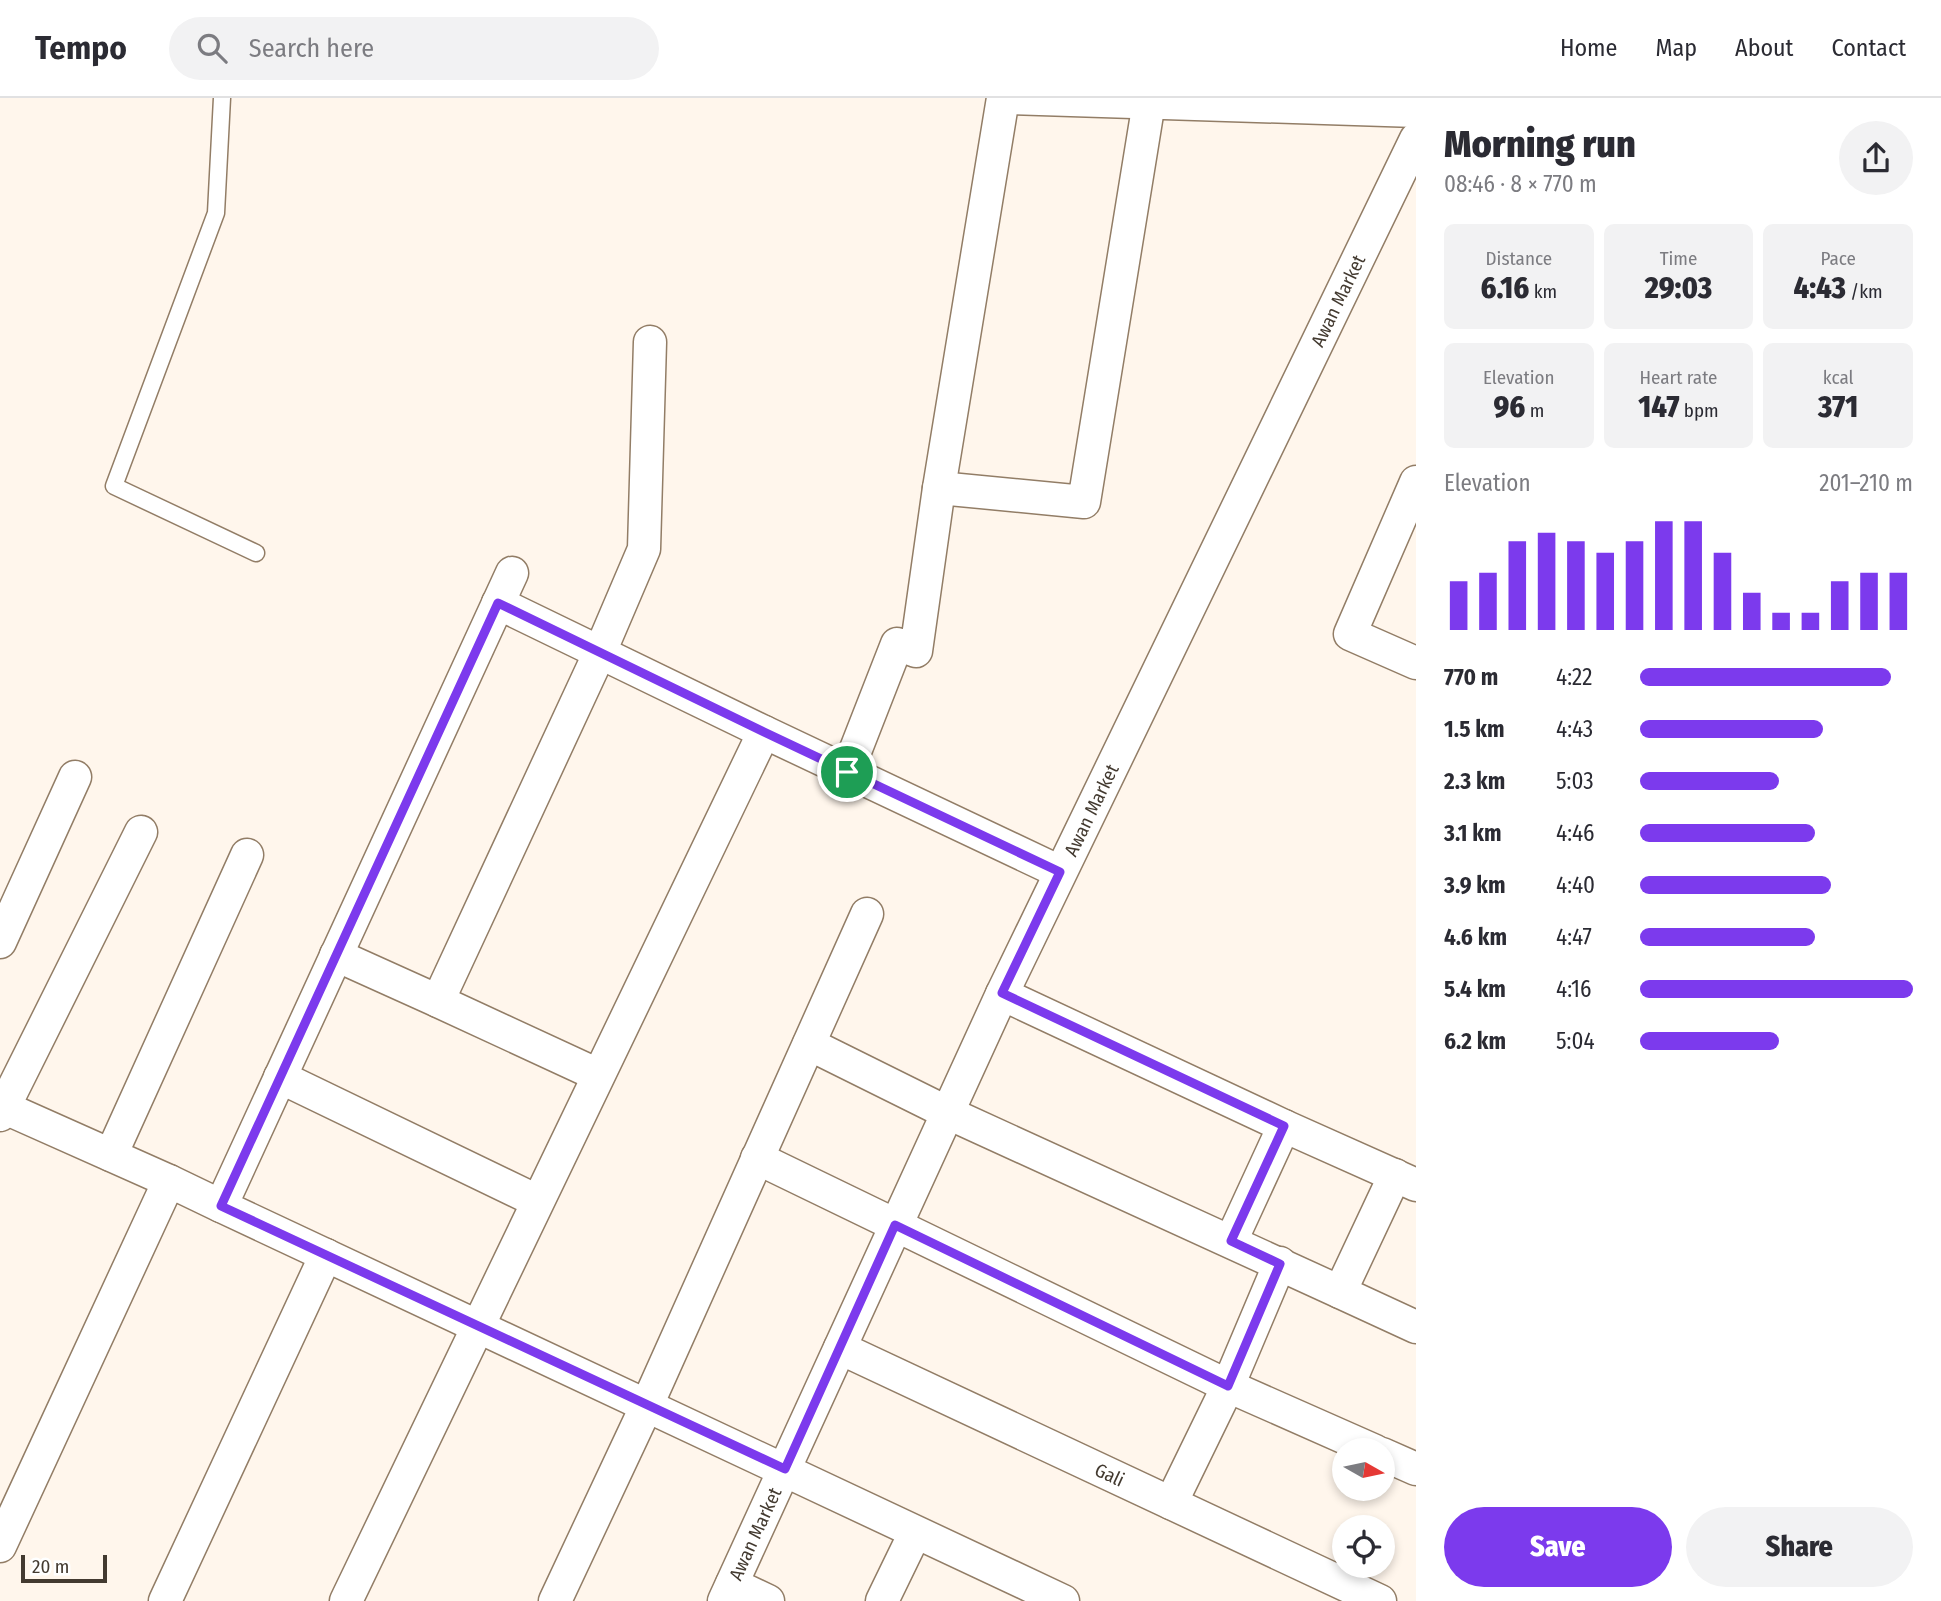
<!DOCTYPE html>
<meta charset="utf-8">
<style>
body{margin:0;font-family:"Fira Sans Condensed",sans-serif;background:#f2f2f3;color:#2b2b33;height:100vh;display:flex;flex-direction:column;font-size:26px;white-space:nowrap}
*{box-sizing:border-box;margin:0}
p{font-size:23px;color:#7c7c81}
.icon{flex:none;width:38px;height:38px;fill:none;stroke:currentColor;stroke-width:2;stroke-linecap:round;stroke-linejoin:round}
.map{position:relative;flex:1;overflow:hidden}
.sheet{display:flex;flex-direction:column;background:#fff;width:525px}
.sheet>*{flex:none}
.needle{width:46px;rotate:99deg}
.buttons{position:absolute;left:1332px;top:1340px;display:grid;gap:14px}
.buttons a{display:grid;place-items:center;width:63px;height:63px;border-radius:50%;background:#fff;box-shadow:0 4px 10px #0003;font-size:35px}
.scale{position:absolute;left:21px;bottom:18px;width:86px;box-sizing:border-box;padding-left:7px;border:4px solid #433a30;border-top:0;font-size:19px;line-height:24px;white-space:nowrap;color:#433a30;-webkit-text-stroke:5px #fff;paint-order:stroke}
.pin{position:absolute;display:grid;place-items:center;width:60px;height:60px;color:#fff;margin:-30px;border:4px solid #fff;border-radius:50%;box-shadow:0 2px 7px #0007}
.round{display:grid;place-items:center;flex:none;width:74px;height:74px;border-radius:37px;background:#f2f2f3}
.summary{display:flex;align-items:center;justify-content:space-between;height:119px;padding:0 28px}
h1{font-size:38px;font-weight:800;line-height:52px}
.metrics{display:grid;grid-template-columns:repeat(3,1fr);gap:10px;height:119px;padding:7px 28px}
.metrics div{display:grid;align-content:center;border-radius:10px;background:#f2f2f3;text-align:center}
.metrics b{font-size:30px;font-weight:800}
.metrics small{font-size:19px;font-weight:400}
.metrics p{font-size:19px}
.chart{height:196px;padding:14px 28px}
.chart p{display:flex;justify-content:space-between}
.chart svg{width:100%;height:126px;margin-top:7px;stroke:#7c3aed;stroke-width:6}
.action{display:flex;gap:14px;margin-top:auto;padding:14px 28px}
.action a{flex:1;height:80px;border-radius:42px;background:#7c3aed;color:#fff;font-size:28px;font-weight:800;line-height:80px;text-align:center}
.action a+a{background:#f2f2f3;color:#2b2b33}
ul{padding:0 28px;list-style:none;font-size:23px}
li{display:grid;grid-template-columns:112px 84px 1fr;align-items:center;height:52px}
li i{height:18px;border-radius:9px;background:#7c3aed}
header{display:flex;align-items:center;gap:42px;box-sizing:border-box;height:98px;padding:0 35px;background:#fff;border-bottom:2px solid #e1e1e2}
header strong{font-size:33px}
nav{display:flex;gap:38px;margin-inline-start:auto;font-size:24px}
.search{width:490px;height:63px;background:#f2f2f3;display:flex;align-items:center;gap:18px;box-sizing:border-box;padding:0 24px;border-radius:38px;color:#7c7c81;font-size:26px}
main{display:flex;flex:1;min-height:0}
.map>svg:first-child{display:block}
.lines{fill:none;stroke-linecap:round;stroke-linejoin:round}
.service-casing{stroke:#927d66;stroke-width:19}
.minor-casing{stroke:#927d66;stroke-width:35}
.service{stroke:#fff;stroke-width:16}
.minor{stroke:#fff;stroke-width:32}
.route-casing{stroke:#fff;stroke-width:14}
.route{stroke:#7c3aed;stroke-width:9}
.labels{text-anchor:middle;dominant-baseline:central;stroke-width:5;stroke-linejoin:round;paint-order:stroke}
.street-label{font-size:19px;fill:#433a30;stroke:#fff}
</style>
<header>
<strong>Tempo</strong>
<div class="search"><svg class="icon" aria-label="search" viewBox="0 0 24 24"><circle cx="10" cy="10" r="6"/><path d="M15 15l6 6"/></svg>Search here</div>
<nav><a>Home</a><a>Map</a><a>About</a><a>Contact</a></nav>
</header>
<main>
<div class="map">
<svg width="1416" height="1503" viewBox="0 0 1416 1503">
<rect width="100%" height="100%" fill="#fff6ec"/>
<g class="lines">
<g class="service-casing">
<path id="service" d="M222 0 216 115 114 388 256 455"/>
</g>
<g class="minor-casing">
<g id="minor">
<path d="M1008 0 1416 13"/>
<path d="M1416 384 1350 536 1416 565"/>
<path d="M939 390 1084 404 1149 4"/>
<path d="M498 505 764 634 1060 774"/>
<path d="M847 674 897 546 916 553 939 390 1003 0"/>
<path d="M0 844 75 679"/>
<path d="M336 857 438 903 600 554 644 451 650 244"/>
<path d="M1002 896 1284 1028 1416 1087"/>
<path d="M438 903 598 977"/>
<path d="M809 946 946 1014 1340 1194 1395 1077"/>
<path d="M280 979 537 1103"/>
<path d="M3 1009 169 1083"/>
<path d="M0 1017 141 734"/>
<path d="M111 1057 247 757"/>
<path d="M757 1060 1228 1288 1375 1353"/>
<path d="M221 1108 1063 1503"/>
<path d="M1231 1143 1284 1028"/>
<path d="M1340 1194 1416 1229"/>
<path id="s1" d="M840 1250 1380 1503"/>
<path d="M1382 1356 1416 1371"/>
<path d="M1171 1405 1228 1288 1280 1165"/>
<path d="M0 1448 169 1083 221 1108 512 475"/>
<path d="M732 1486 768 1503"/>
<path d="M165 1503 326 1157"/>
<path d="M346 1503 764 634"/>
<path d="M555 1503 647 1307 867 816"/>
<path id="s2" d="M724 1503 1002 896 1416 41"/>
<path d="M882 1503 915 1435"/>
</g>
</g>
<use href="#service" class="service"/>
<use href="#minor" class="minor"/>
</g>
<g class="lines">
<g class="route-casing">
<path id="route" d="M498 505 764 634 1060 774 1002 895 1284 1028 1231 1143 1280 1166 1228 1288 895 1127 785 1371 221 1108Z"/>
</g>
<use href="#route" class="route"/>
</g>
<g class="labels">
<g class="street-label">
<text stroke="none"><textPath href="#s2" startOffset="1438">Awan Market</textPath></text>
<text stroke="none"><textPath href="#s2" startOffset="872">Awan Market</textPath></text>
<text stroke="none"><textPath href="#s1" startOffset="298">Gali</textPath></text>
<text stroke="none"><textPath href="#s2" startOffset="74">Awan Market</textPath></text>
</g>
</g>
</svg>
<div class="buttons">
<a><svg class="needle" viewBox="-14 -14 28 28"><path d="M0-13l5 13h-10z" fill="#e53935"/><path d="M0 13l5-13h-10z" fill="#7c7c81"/></svg></a>
<a><svg class="icon" aria-label="locate" viewBox="0 0 24 24"><circle cx="12" cy="12" r="6"/><path d="M12 2v4M12 18v4M2 12h4M18 12h4"/></svg></a>
</div>
<div class="scale">20 m</div>
<div class="pin" style="left:847px;top:674px;background:#1e9e55"><svg class="icon" aria-label="arrive" viewBox="0 0 24 24"><path d="M6 21V4h12l-3 4 3 4H6"/></svg></div>
</div>
<section class="sheet">
<div class="summary"><div><h1>Morning run</h1><p>08:46 · 8 × 770 m</p></div><a class="round"><svg class="icon" aria-label="share" viewBox="0 0 24 24"><path d="M12 15V3M7 8l5-5 5 5M5 13v7h14v-7"/></svg></a></div>
<div class="metrics">
<div><p>Distance</p><b>6.16<small> km</small></b></div>
<div><p>Time</p><b>29:03</b></div>
<div><p>Pace</p><b>4:43<small> /km</small></b></div>
</div>
<div class="metrics">
<div><p>Elevation</p><b>96<small> m</small></b></div>
<div><p>Heart rate</p><b>147<small> bpm</small></b></div>
<div><p>kcal</p><b>371</b></div>
</div>
<div class="chart"><p><span>Elevation</span>201–210 m</p>
<svg viewBox="0 0 160 44" preserveAspectRatio="none"><path d="M5 44V27M15 44V24M25 44V13M35 44V10M45 44V13M55 44V17M65 44V13M75 44V6M85 44V6M95 44V17M105 44V31M115 44V38M125 44V38M135 44V27M145 44V24M155 44V24"/></svg>
</div>
<ul>
<li><b>770 m</b>4:22<i style="width:92%"></i></li>
<li><b>1.5 km</b>4:43<i style="width:67%"></i></li>
<li><b>2.3 km</b>5:03<i style="width:51%"></i></li>
<li><b>3.1 km</b>4:46<i style="width:64%"></i></li>
<li><b>3.9 km</b>4:40<i style="width:70%"></i></li>
<li><b>4.6 km</b>4:47<i style="width:64%"></i></li>
<li><b>5.4 km</b>4:16<i style="width:100%"></i></li>
<li><b>6.2 km</b>5:04<i style="width:51%"></i></li>
</ul>
<div class="action"><a>Save</a><a>Share</a></div>
</section>
</main>
